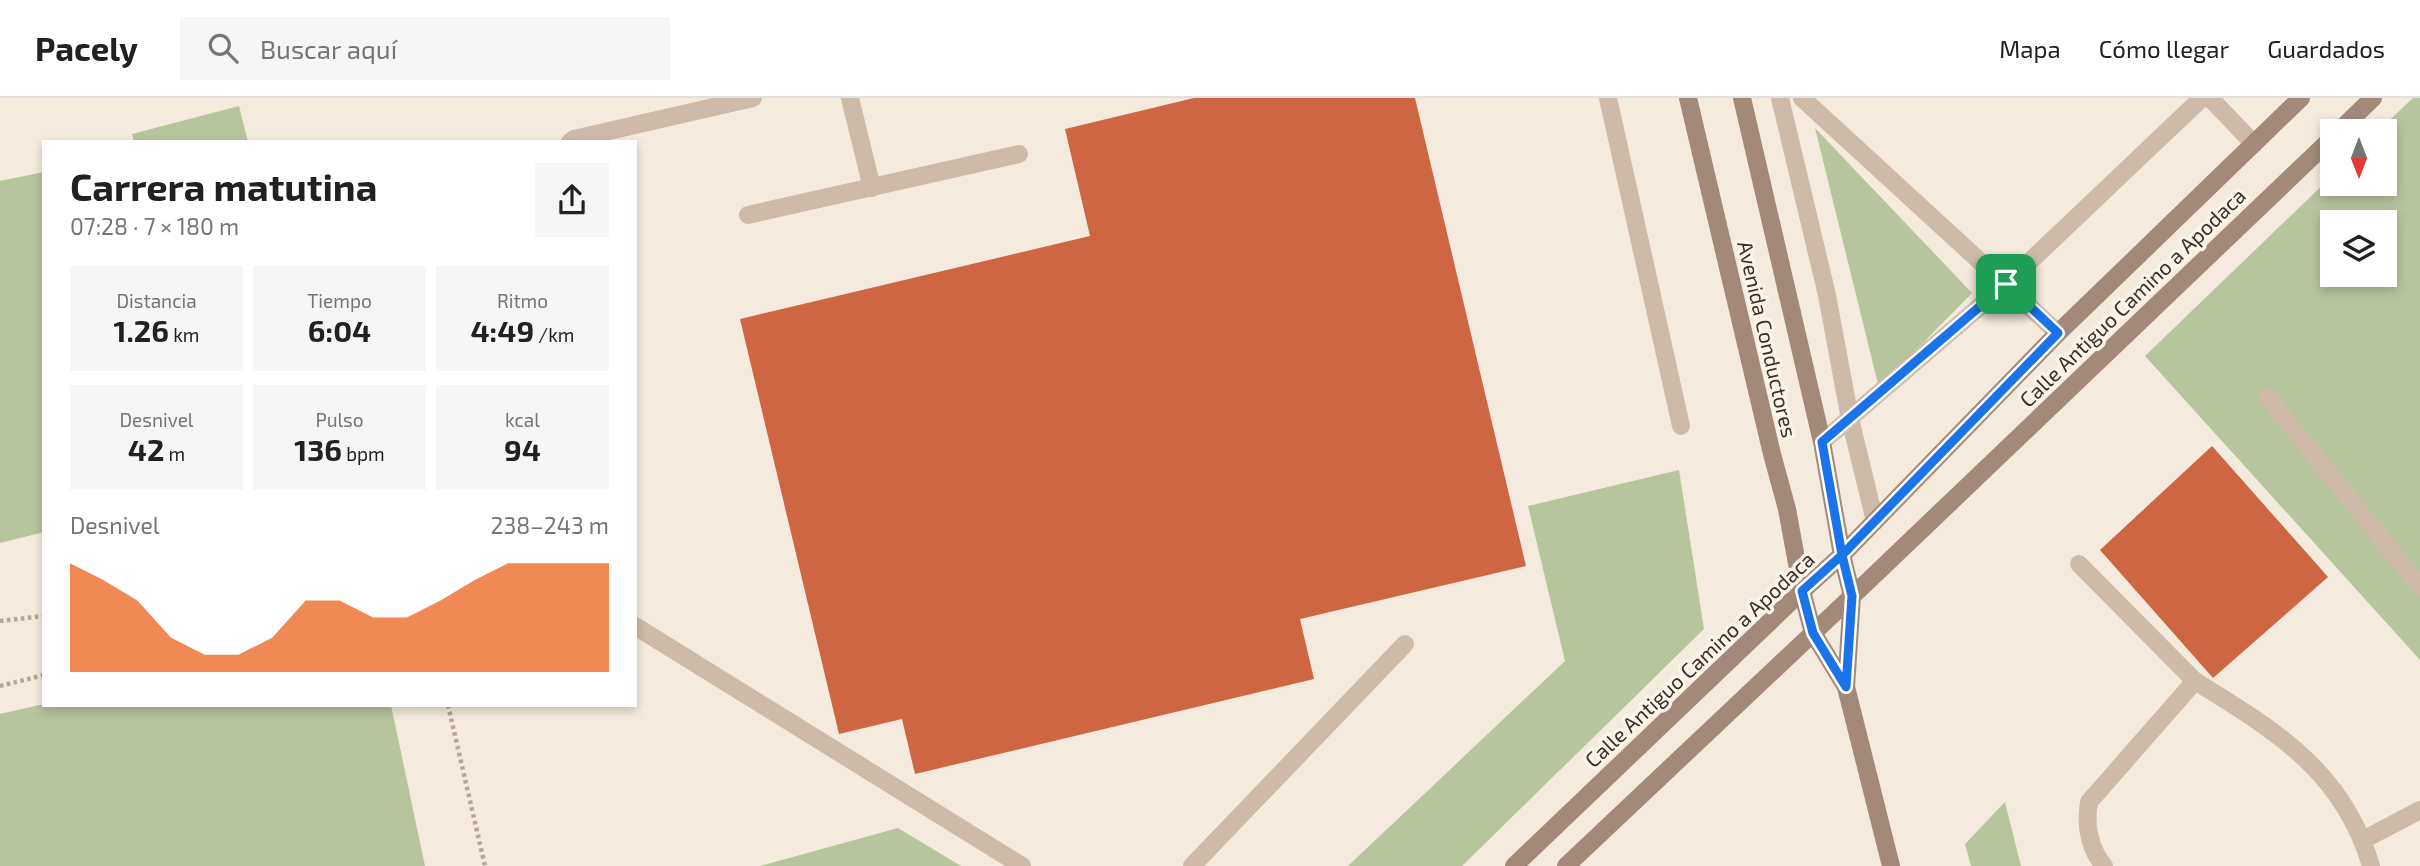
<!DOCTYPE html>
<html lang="es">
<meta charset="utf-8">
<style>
body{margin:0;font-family:"Exo 2",sans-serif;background:#f6f6f6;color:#202124;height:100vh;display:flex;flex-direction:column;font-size:26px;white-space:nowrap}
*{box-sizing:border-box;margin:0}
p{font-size:23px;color:#757577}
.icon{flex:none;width:38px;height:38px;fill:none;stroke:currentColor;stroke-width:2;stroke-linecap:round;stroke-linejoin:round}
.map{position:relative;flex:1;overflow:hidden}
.panel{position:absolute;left:42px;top:42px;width:595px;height:567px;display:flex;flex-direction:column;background:#fff;border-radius:0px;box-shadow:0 4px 10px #0003}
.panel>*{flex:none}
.needle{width:46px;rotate:180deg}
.buttons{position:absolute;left:2320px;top:21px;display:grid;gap:14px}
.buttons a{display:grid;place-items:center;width:77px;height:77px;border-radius:0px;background:#fff;box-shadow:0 4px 10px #0003;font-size:35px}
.pin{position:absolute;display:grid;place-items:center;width:60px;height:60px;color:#fff;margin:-30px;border-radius:14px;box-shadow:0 4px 10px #0006}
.round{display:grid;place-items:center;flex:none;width:74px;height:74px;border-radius:0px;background:#f6f6f6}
.headline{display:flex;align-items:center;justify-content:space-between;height:119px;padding:0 28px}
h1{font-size:38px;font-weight:700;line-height:52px}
.stats{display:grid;grid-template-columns:repeat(3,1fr);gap:10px;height:119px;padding:7px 28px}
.stats div{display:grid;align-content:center;border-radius:0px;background:#f6f6f6;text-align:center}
.stats b{font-size:30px;font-weight:700}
.stats small{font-size:19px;font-weight:400}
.stats p{font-size:19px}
.chart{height:196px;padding:14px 28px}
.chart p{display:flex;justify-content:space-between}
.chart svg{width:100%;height:126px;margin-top:7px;fill:#ea580c;opacity:.7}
header{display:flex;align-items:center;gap:42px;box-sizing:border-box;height:98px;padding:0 35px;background:#fff;border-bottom:2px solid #e0e0e0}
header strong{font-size:33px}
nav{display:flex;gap:38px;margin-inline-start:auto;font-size:24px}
.search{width:490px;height:63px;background:#f6f6f6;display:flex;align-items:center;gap:18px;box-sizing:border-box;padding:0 24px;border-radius:0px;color:#757577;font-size:26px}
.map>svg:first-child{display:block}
.green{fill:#b7c59d;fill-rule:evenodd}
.building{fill:#ce6643}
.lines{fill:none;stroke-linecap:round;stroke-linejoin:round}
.path{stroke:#baa493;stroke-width:4.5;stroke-dasharray:3.5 3.5;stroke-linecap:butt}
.lane{stroke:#cebaa9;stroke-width:18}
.street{stroke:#cebaa9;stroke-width:18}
.secondary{stroke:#a2897a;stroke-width:18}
.route-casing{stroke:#fff;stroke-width:14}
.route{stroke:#1a73e8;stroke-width:9}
.labels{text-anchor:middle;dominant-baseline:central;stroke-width:7;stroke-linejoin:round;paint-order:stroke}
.street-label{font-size:21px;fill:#3a2f29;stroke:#fbf4eb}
</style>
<header>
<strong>Pacely</strong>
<div class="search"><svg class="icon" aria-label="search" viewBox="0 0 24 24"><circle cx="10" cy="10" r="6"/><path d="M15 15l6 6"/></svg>Buscar aquí</div>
<nav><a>Mapa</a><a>Cómo llegar</a><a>Guardados</a></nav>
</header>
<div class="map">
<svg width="2420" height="768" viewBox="0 0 2420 768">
<rect width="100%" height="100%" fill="#f4eade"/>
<path class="green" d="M2413 0H2420V562L2145 258 2333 77V86H2385V33H2378ZM2333 124H2385V177H2333Z
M239 8 248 44H134L132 36Z
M1815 30 1972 195 1879 290Z
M44 74V434L0 445V83Z
M1679 372 1704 531 1462 768H1348L1565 563 1528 408Z
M44 606 391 607 425 768H0V616Z
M2005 704 2021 768H1971L1965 746Z
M898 730 961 768H760Z"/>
<path class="building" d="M1194 0H1415L1526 468 1300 521 1314 581 915 676 902 621 839 636 740 221 1090 138 1065 31Z
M2212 348 2328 479 2213 580 2100 452Z"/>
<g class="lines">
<path class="path" d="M0 523 44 518
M0 588 44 577
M448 607 485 768"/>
<path class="lane" d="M850 0 872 90
M1608 0 1681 328
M570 44 574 41 753 0
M748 117 1019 56
M2268 299 2420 488
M2079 466 2195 583
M635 528 1022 768
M2363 742 2420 712
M1192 768 1405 546
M2104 768C2089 750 2085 726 2089 704L2195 583C2274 632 2343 672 2371 768"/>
<path class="street" d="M1780 0 1827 197 1850 321 1875 423
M1802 0 2058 235
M2210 0 2254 46
M1822 344 2006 186 2202 0"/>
<path class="secondary" d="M1688 0 1772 356 1787 411 1802 493 1813 535 1846 589 1891 768
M1742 0 1822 344 1842 457 1852 498 1846 589
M2339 33 2373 0
M1514 768 1802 493 1842 457 2058 235 2301 0
M1566 768 1865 486 2333 39"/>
</g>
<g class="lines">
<g class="route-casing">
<path id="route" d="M2006 186 1822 344 1842 457 1802 493 1813 535 1846 589 1852 498 1842 457 2058 235 2006 186"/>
</g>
<use href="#route" class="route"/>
</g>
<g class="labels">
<g class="street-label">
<text transform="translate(2132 199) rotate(-44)">Calle Antiguo Camino a Apodaca</text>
<text transform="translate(1768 241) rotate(77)">Avenida Conductores</text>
<text transform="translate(1699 561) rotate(-43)">Calle Antiguo Camino a Apodaca</text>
</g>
</g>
</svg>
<div class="buttons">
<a><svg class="needle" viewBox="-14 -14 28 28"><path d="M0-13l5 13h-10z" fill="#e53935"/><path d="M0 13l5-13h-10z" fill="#757577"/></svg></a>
<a><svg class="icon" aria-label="layers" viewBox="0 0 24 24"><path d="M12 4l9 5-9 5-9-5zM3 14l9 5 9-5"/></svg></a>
</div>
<div class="pin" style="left:2006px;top:186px;background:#1e9e55"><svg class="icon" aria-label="arrive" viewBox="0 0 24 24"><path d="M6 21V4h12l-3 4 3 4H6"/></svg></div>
<section class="panel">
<div class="headline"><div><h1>Carrera matutina</h1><p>07:28 · 7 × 180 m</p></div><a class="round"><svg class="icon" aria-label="share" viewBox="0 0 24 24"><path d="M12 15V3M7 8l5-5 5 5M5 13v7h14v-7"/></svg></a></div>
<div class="stats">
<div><p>Distancia</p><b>1.26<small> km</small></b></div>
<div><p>Tiempo</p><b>6:04</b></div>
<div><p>Ritmo</p><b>4:49<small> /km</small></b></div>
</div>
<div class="stats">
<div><p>Desnivel</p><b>42<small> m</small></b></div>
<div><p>Pulso</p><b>136<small> bpm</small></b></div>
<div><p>kcal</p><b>94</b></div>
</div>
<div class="chart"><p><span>Desnivel</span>238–243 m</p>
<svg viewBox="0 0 160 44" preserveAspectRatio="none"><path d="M0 44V6L10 12L20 19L30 32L40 38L50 38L60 32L70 19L80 19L90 25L100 25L110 19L120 12L130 6L140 6L150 6L160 6V44z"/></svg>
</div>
</section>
</div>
